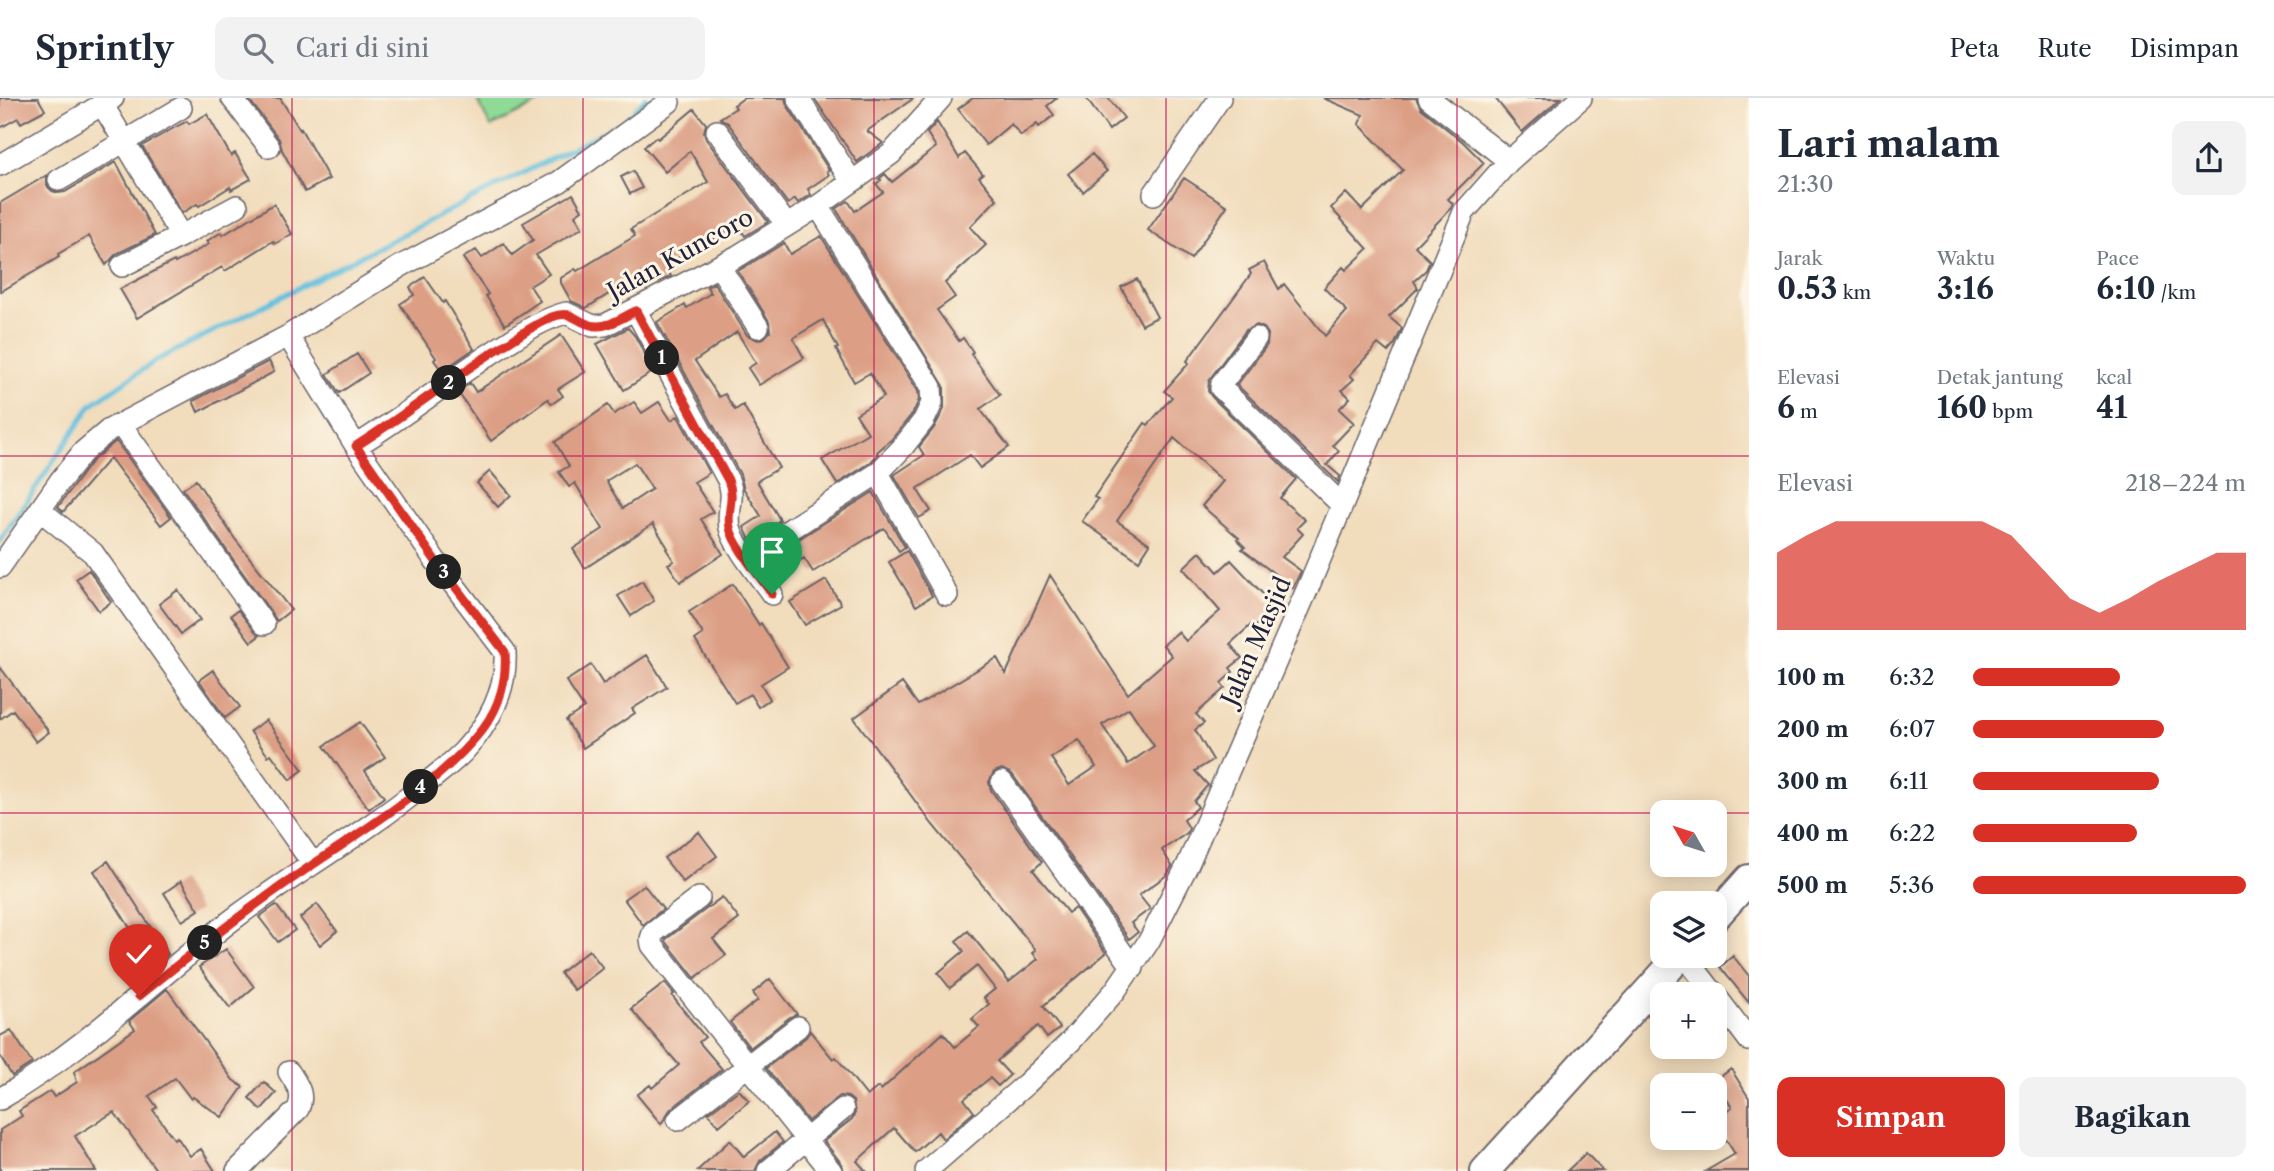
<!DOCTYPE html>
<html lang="id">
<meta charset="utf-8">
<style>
body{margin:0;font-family:"Libre Caslon Text",serif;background:#f2f2f3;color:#1f2937;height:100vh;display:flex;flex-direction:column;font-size:26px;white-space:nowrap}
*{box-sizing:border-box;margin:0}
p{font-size:23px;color:#747a83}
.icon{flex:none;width:38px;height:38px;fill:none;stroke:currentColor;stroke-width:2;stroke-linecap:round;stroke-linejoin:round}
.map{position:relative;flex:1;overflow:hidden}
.sheet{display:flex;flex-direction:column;background:#fff;width:525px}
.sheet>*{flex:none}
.needle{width:46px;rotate:309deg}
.tools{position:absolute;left:1650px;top:702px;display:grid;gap:14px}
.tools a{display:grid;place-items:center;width:77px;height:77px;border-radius:14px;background:#fff;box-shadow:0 4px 18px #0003;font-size:35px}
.pin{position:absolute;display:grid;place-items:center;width:60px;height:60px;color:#fff;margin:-72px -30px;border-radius:50% 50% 50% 0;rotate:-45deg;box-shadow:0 0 7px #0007}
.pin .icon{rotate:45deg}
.km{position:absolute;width:35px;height:35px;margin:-18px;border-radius:50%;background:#222;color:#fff;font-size:19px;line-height:35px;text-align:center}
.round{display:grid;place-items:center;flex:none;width:74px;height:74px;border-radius:14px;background:#f2f2f3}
.head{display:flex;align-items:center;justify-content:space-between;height:119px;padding:0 28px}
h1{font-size:38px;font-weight:700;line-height:52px}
.stats{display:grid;grid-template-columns:repeat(3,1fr);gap:10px;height:119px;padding:7px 28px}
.stats div{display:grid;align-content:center}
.stats b{font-size:30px;font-weight:700}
.stats small{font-size:19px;font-weight:400}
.stats p{font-size:19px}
.chart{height:196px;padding:14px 28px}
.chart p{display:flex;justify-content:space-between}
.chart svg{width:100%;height:126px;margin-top:7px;fill:#d93025;opacity:.7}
.action{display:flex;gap:14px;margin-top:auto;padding:14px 28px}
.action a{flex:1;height:80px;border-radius:14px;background:#d93025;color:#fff;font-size:28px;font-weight:700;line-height:80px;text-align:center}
.action a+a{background:#f2f2f3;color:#1f2937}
ul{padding:0 28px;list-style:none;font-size:23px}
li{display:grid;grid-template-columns:112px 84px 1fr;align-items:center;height:52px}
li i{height:18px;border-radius:9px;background:#d93025}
header{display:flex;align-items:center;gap:42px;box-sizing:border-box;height:98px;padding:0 35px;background:#fff;border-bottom:2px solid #e0e1e3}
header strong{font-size:33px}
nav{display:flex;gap:38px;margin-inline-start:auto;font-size:24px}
.search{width:490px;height:63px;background:#f2f2f3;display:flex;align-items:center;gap:18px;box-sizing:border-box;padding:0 24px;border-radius:14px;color:#747a83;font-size:26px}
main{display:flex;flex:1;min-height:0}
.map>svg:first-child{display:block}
.green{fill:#8fda96;stroke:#587e68;stroke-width:2}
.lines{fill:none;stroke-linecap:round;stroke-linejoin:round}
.stream{stroke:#5fbfde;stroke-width:5}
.building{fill:#dc9e84;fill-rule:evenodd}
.minor-casing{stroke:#6a6368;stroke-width:24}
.major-casing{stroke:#6a6368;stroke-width:32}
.minor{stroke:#fff;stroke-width:21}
.major{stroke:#fff;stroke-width:28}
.route-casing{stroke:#fff;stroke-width:14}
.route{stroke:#d93025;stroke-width:9}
.grid{fill:none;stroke:#c2185b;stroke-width:2;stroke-opacity:0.55}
.labels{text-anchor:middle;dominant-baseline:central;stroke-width:6;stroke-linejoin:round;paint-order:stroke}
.street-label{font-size:24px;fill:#22223b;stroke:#fcf5e5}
</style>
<header>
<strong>Sprintly</strong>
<div class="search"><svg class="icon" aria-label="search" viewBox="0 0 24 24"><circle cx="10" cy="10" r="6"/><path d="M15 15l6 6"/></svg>Cari di sini</div>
<nav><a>Peta</a><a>Rute</a><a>Disimpan</a></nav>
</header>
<main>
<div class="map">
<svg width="1749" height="1073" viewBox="0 0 1749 1073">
<rect width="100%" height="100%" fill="#fcf5e5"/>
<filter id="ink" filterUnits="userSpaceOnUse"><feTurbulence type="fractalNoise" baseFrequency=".0143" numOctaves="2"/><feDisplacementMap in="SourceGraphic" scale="14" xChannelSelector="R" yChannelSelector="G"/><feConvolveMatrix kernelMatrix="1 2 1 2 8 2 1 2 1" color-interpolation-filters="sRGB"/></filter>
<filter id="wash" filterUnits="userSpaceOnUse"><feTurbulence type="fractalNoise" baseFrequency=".00686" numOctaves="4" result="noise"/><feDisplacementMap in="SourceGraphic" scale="28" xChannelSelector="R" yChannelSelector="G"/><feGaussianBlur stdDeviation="1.57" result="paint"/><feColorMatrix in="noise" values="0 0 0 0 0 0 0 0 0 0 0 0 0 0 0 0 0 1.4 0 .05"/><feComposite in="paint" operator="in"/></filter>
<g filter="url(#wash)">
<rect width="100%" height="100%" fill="#f1dcbb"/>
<path class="green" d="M476 0H548L491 29Z"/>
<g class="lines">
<path class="stream" d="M0 443 92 306 157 262 625 23 646 0"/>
</g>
<g id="blocks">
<path class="building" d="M0 0H38L45 12 21 25 18 20 0 30Z
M248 0H280L300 32 301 31 329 81 305 94 282 52 279 41Z
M744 0H785L787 7 829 72 827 73 829 77 808 91 811 97 798 105 795 101 788 106 728 25 720 20 736 10 734 7Z
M814 0H914L867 33 883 45 857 64Z
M973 0H1057L1047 8 1054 17 1039 29 1037 26 1021 38 1011 26 986 47 958 11Z
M1086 0H1108L1124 20 1109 32Z
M1323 0H1416L1421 10 1463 44 1484 65 1448 101 1453 106 1451 110 1415 148 1430 163 1426 172 1414 183 1418 190 1389 219 1402 230 1395 246 1388 254 1378 246 1350 277 1354 281 1342 292 1350 300 1339 311 1354 325 1333 347 1339 353 1327 367 1340 378 1338 384 1237 287 1267 247 1268 236 1264 230 1257 227 1246 232 1209 282 1208 293 1212 299 1296 381 1280 400 1305 422 1297 430 1303 436 1282 459 1301 473 1293 490 1242 451 1245 449 1237 441 1239 440 1202 408 1223 383 1174 340 1117 423 1150 446 1139 463 1082 423 1098 401 1094 399 1145 325 1148 327 1172 299 1164 293 1189 265 1187 263 1251 176 1249 172 1264 164 1279 191 1284 186 1325 238 1347 213 1324 190 1343 169 1346 172 1368 151 1331 110 1346 95 1362 112 1403 72 1359 26 1363 17Z
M1495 0H1561L1522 34Z
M694 11 706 26 704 34 706 41 768 124 745 138 738 127 665 167 671 178 659 184 652 172H648L586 210 571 203 561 185V180L575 171 577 173 635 138 631 131 708 84 690 53 665 74 644 49 656 39 658 41Z
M207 16 231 58 235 55 251 81 231 92 230 89 199 108 197 106 182 115 142 48 174 30 187 23 189 26Z
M937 24 959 60 965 55 983 76 979 79 997 101 970 129 986 147 945 185 955 199 937 212 959 243 963 240 973 254 971 256 1000 297 980 311 1009 349 980 370 970 357 917 391 931 413 919 420 894 377 924 357 919 349 934 330 944 311V288L836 111 848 103 855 113 883 94 876 86 881 82 879 81 885 76 892 84 936 49 927 35Z
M1092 56 1107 73 1083 94 1068 76Z
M116 64 155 137 116 156 106 167 89 138 58 156 59 159 0 194V105L47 77V88L52 93 58 95 65 94Z
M633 73 642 90 630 96 621 79Z
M1184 80 1227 108 1191 161 1148 132Z
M573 96 582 112 575 117 582 130 536 157 549 176 530 188 540 203 505 227 486 198 488 196 463 160 476 152 482 160 504 145 512 157 533 142 523 125Z
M274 106 292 136 275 146 273 143 225 173 222 169 137 220 120 191 174 163 175 165 209 146 207 143 222 134 223 137Z
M821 138 918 293 919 302 913 315 892 341 877 354 878 356 870 365 837 386 822 362 868 335 856 316 884 299 870 275 854 284 836 251 838 250 823 222 793 240 804 260 759 287 748 270 756 265 737 234 695 263 719 299 725 296 735 312 743 307 779 370 757 383 780 422 750 442 744 429 761 418 744 391 740 376 657 224 685 207 687 210 711 195 707 189 714 185 747 237 758 242 764 240 770 234 769 223 738 173 784 145 790 156Z
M425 179 443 205 445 203 474 251 442 273 434 262 436 260 400 206 414 197 410 189Z
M1137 181 1157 219 1142 227 1121 189Z
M628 230 635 238 654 273 624 292 597 246Z
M561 237 585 274 558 291 563 298 552 306 548 301 491 343 458 294 470 285 476 294Z
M357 256 369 275 339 295 327 276Z
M269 263 274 274 198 314 193 303Z
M634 304 642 315 659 304 671 322 678 318 709 375 694 384 713 414 701 421 723 456 680 484 668 466 674 463 666 451 668 450 653 426 585 470 573 451 603 431 575 385 569 389 559 374 569 368 555 344 608 307 614 316ZM635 365 652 391 623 410 606 383Z
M116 343 171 419 161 427 110 360 63 414 58 409 92 363Z
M490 373 511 397 498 409 477 385Z
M196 382 235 441 291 512 277 523 183 391Z
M873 394 905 449 899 453 884 430 813 474 804 460 775 478 764 463Z
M907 453 932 498 916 508 889 464Z
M1200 454 1218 474 1231 462 1276 510 1256 528 1253 525 1230 546 1242 560 1230 570 1233 574 1221 585 1225 590 1196 616 1204 625 1195 632 1213 662 1195 673 1208 687 1194 703 1198 709 1184 722 1189 730 1187 735 1162 752 1172 768 1167 777 1139 797 1150 811 1131 825 1138 834 1129 841 1012 676 1002 671 994 674 989 684 991 692 1042 764 1033 772 1068 815 1075 810 1106 855 1043 908 1060 930 1047 940 1038 928 997 963 1010 977 998 988 990 980 964 1001 974 1014 943 1041 938 1034 915 1054 894 1030 857 1063 866 1073H844L841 1065 824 1043 852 1021 855 1015 853 1003 848 999 840 998 808 1023 766 970 806 939 810 933 833 961 836 959 867 998 878 989 881 992 943 935 955 949 979 929 972 921 989 906 984 900 995 891 977 868 950 890 938 875 964 853 956 843 968 833 1009 884 1038 861 1033 855 1036 852 932 726 854 620 902 585 918 607 997 560 1006 576 1050 477 1128 596 1172 558 1163 547 1178 534 1186 543 1220 513 1183 470ZM1129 610 1154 648 1128 666 1102 627ZM1079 642 1096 669 1069 687 1051 660Z
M89 472 111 504 99 513 76 481Z
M826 482 841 506 805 527 790 504Z
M642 483 654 503 631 518 618 498Z
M733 486 759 527 761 525 788 569 761 586 770 601 758 609 750 596 735 605 695 542 703 536 689 514Z
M178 492 200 522 181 536 159 506Z
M238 512 259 538 251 544 231 517Z
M647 557 667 589 632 611 635 615 583 650 566 622 584 610 566 583 591 567 603 586Z
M0 569 49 634 36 644 13 612 0 621Z
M213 572 240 609 225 620 199 582Z
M266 622 303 672 290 682 271 656 268 658 250 633Z
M360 624 385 659 365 673 384 699 369 711 324 648Z
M699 734 717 758 683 784 664 760Z
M108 763 168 856 154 868 94 773Z
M181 783 199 812 182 823 164 795Z
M644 787 663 811 643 827 624 801Z
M722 799 739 821 713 841 726 857 695 880 665 842Z
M317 806 337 833 320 847 300 820Z
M276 807 295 832 278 844 259 819Z
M226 851 254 889 230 910 199 869Z
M589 852 603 870 574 892 560 875Z
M1733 858 1749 878V905L1720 869Z
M770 881 797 916 790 919 750 950 730 924 758 902 753 895Z
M665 885 674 896 672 898 705 939 699 944 722 971 670 1012 661 1026 637 997 650 987 652 990 679 967 631 911Z
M167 891 233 982 243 989 222 1019 193 999 191 1001 175 980 149 998 157 1009 153 1012 174 1041 177 1039 190 1058 201 1051 215 1073H157L114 1014 75 1038 96 1073H0V1032L22 1018 19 1013 50 993 54 999 77 984 74 974 135 931 129 923Z
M11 932 32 965 12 978 0 958V938Z
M1731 971 1749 1000V1073H1706L1735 1056 1715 1024V1021L1732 1010 1716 982Z
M264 984 276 995 261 1012 249 1000Z
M739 992 749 1003 719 1028 708 1015Z
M775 1034 783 1044 760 1063 755 1073H697L730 1042 744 1059Z
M1586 1055 1603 1073H1567Z"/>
</g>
</g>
<g filter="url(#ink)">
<use href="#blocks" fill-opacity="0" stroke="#6a6368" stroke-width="2"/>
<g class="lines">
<g class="minor-casing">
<path id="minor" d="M232 0 269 49
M798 0 852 84
M1429 0 1509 63
M102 6 181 138 122 168
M717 33 786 126
M0 67 113 0
M59 82 181 10
M1154 96 1220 0
M181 138 237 108
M719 168 758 229
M636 213 728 382C736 400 726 412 730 430 734 448 761 480 772 496
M1256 240 1222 285 1221 290 1342 407
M120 326 264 526
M356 348C407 317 453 279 504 247 524 234 543 221 566 215L593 228 605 227 738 158 818 108 891 56 941 0
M878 375 947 497
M40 412 93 455 313 766
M747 459 878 375 902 350 924 322 932 305 931 289 818 108
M0 469 60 383 83 354 109 332 288 238 401 168 559 84 669 4
M1002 684 1133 870
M699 800 653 835 651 841 652 847 831 1073
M1685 858 1714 896
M1715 897 1749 942
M0 1001C88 950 159 876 240 816 300 772 365 735 423 688 436 677 451 666 463 654 490 625 507 593 505 554L435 462 356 348 288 238
M678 1022 798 929
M237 1073 298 1011C305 996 297 987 289 974
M768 1073 843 1011
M926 1073 1026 986 1070 944 1115 893 1149 843 1188 766 1310 485 1464 114 1509 63 1581 0"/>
</g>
<g class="major-casing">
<path id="major" d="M1715 819 1749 781
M1485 1073 1680 858"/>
</g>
<use href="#minor" class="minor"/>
<use href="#major" class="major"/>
</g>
</g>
<g class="lines" filter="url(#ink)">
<g class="route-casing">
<path id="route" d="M139 898C191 856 242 815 296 778 358 735 438 689 484 629 500 608 507 581 505 554L435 462 356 348C407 316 454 278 506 246 520 237 535 226 552 219 574 210 577 227 596 228 610 229 624 218 636 213L728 382C736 401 726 412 730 430 734 448 761 480 772 496"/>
</g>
<use href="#route" class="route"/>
</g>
<path class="grid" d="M292 0V1073M583 0V1073M874 0V1073M1166 0V1073M1457 0V1073M0 358H1749M0 715H1662M1715 715H1749"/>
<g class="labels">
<g class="street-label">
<text transform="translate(680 156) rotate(-29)">Jalan Kuncoro</text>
<text transform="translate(1256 543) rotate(-66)">Jalan Masjid</text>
</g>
</g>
</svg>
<div class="tools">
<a><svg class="needle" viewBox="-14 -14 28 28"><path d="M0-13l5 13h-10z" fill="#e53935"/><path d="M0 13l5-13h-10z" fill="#747a83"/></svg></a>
<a><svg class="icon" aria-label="layers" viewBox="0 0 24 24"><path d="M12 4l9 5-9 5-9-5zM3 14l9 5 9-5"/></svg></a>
<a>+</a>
<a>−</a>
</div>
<div class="pin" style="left:772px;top:496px;background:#1e9e55"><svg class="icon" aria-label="arrive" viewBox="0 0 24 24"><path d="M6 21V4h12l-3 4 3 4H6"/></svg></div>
<div class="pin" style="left:139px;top:898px;background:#d93025"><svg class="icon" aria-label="check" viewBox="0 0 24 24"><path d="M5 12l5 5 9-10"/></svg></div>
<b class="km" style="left:662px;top:260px">1</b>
<b class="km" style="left:449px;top:285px">2</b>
<b class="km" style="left:444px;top:474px">3</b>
<b class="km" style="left:421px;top:689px">4</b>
<b class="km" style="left:205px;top:845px">5</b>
</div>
<section class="sheet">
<div class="head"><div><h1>Lari malam</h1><p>21:30</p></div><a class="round"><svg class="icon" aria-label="share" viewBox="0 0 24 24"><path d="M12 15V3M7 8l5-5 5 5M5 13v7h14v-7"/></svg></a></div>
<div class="stats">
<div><p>Jarak</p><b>0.53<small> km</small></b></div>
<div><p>Waktu</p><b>3:16</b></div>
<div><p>Pace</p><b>6:10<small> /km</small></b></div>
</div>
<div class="stats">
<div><p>Elevasi</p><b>6<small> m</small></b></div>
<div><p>Detak jantung</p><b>160<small> bpm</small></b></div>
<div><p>kcal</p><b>41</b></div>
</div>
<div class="chart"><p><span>Elevasi</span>218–224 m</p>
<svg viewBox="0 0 160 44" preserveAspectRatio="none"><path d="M0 44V17L10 11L20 6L30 6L40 6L50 6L60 6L70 6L80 11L90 22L100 33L110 38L120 33L130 27L140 22L150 17L160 17V44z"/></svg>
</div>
<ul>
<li><b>100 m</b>6:32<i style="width:54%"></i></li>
<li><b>200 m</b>6:07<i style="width:70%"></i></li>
<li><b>300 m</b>6:11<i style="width:68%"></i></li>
<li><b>400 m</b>6:22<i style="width:60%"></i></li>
<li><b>500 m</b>5:36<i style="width:100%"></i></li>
</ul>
<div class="action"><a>Simpan</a><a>Bagikan</a></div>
</section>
</main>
